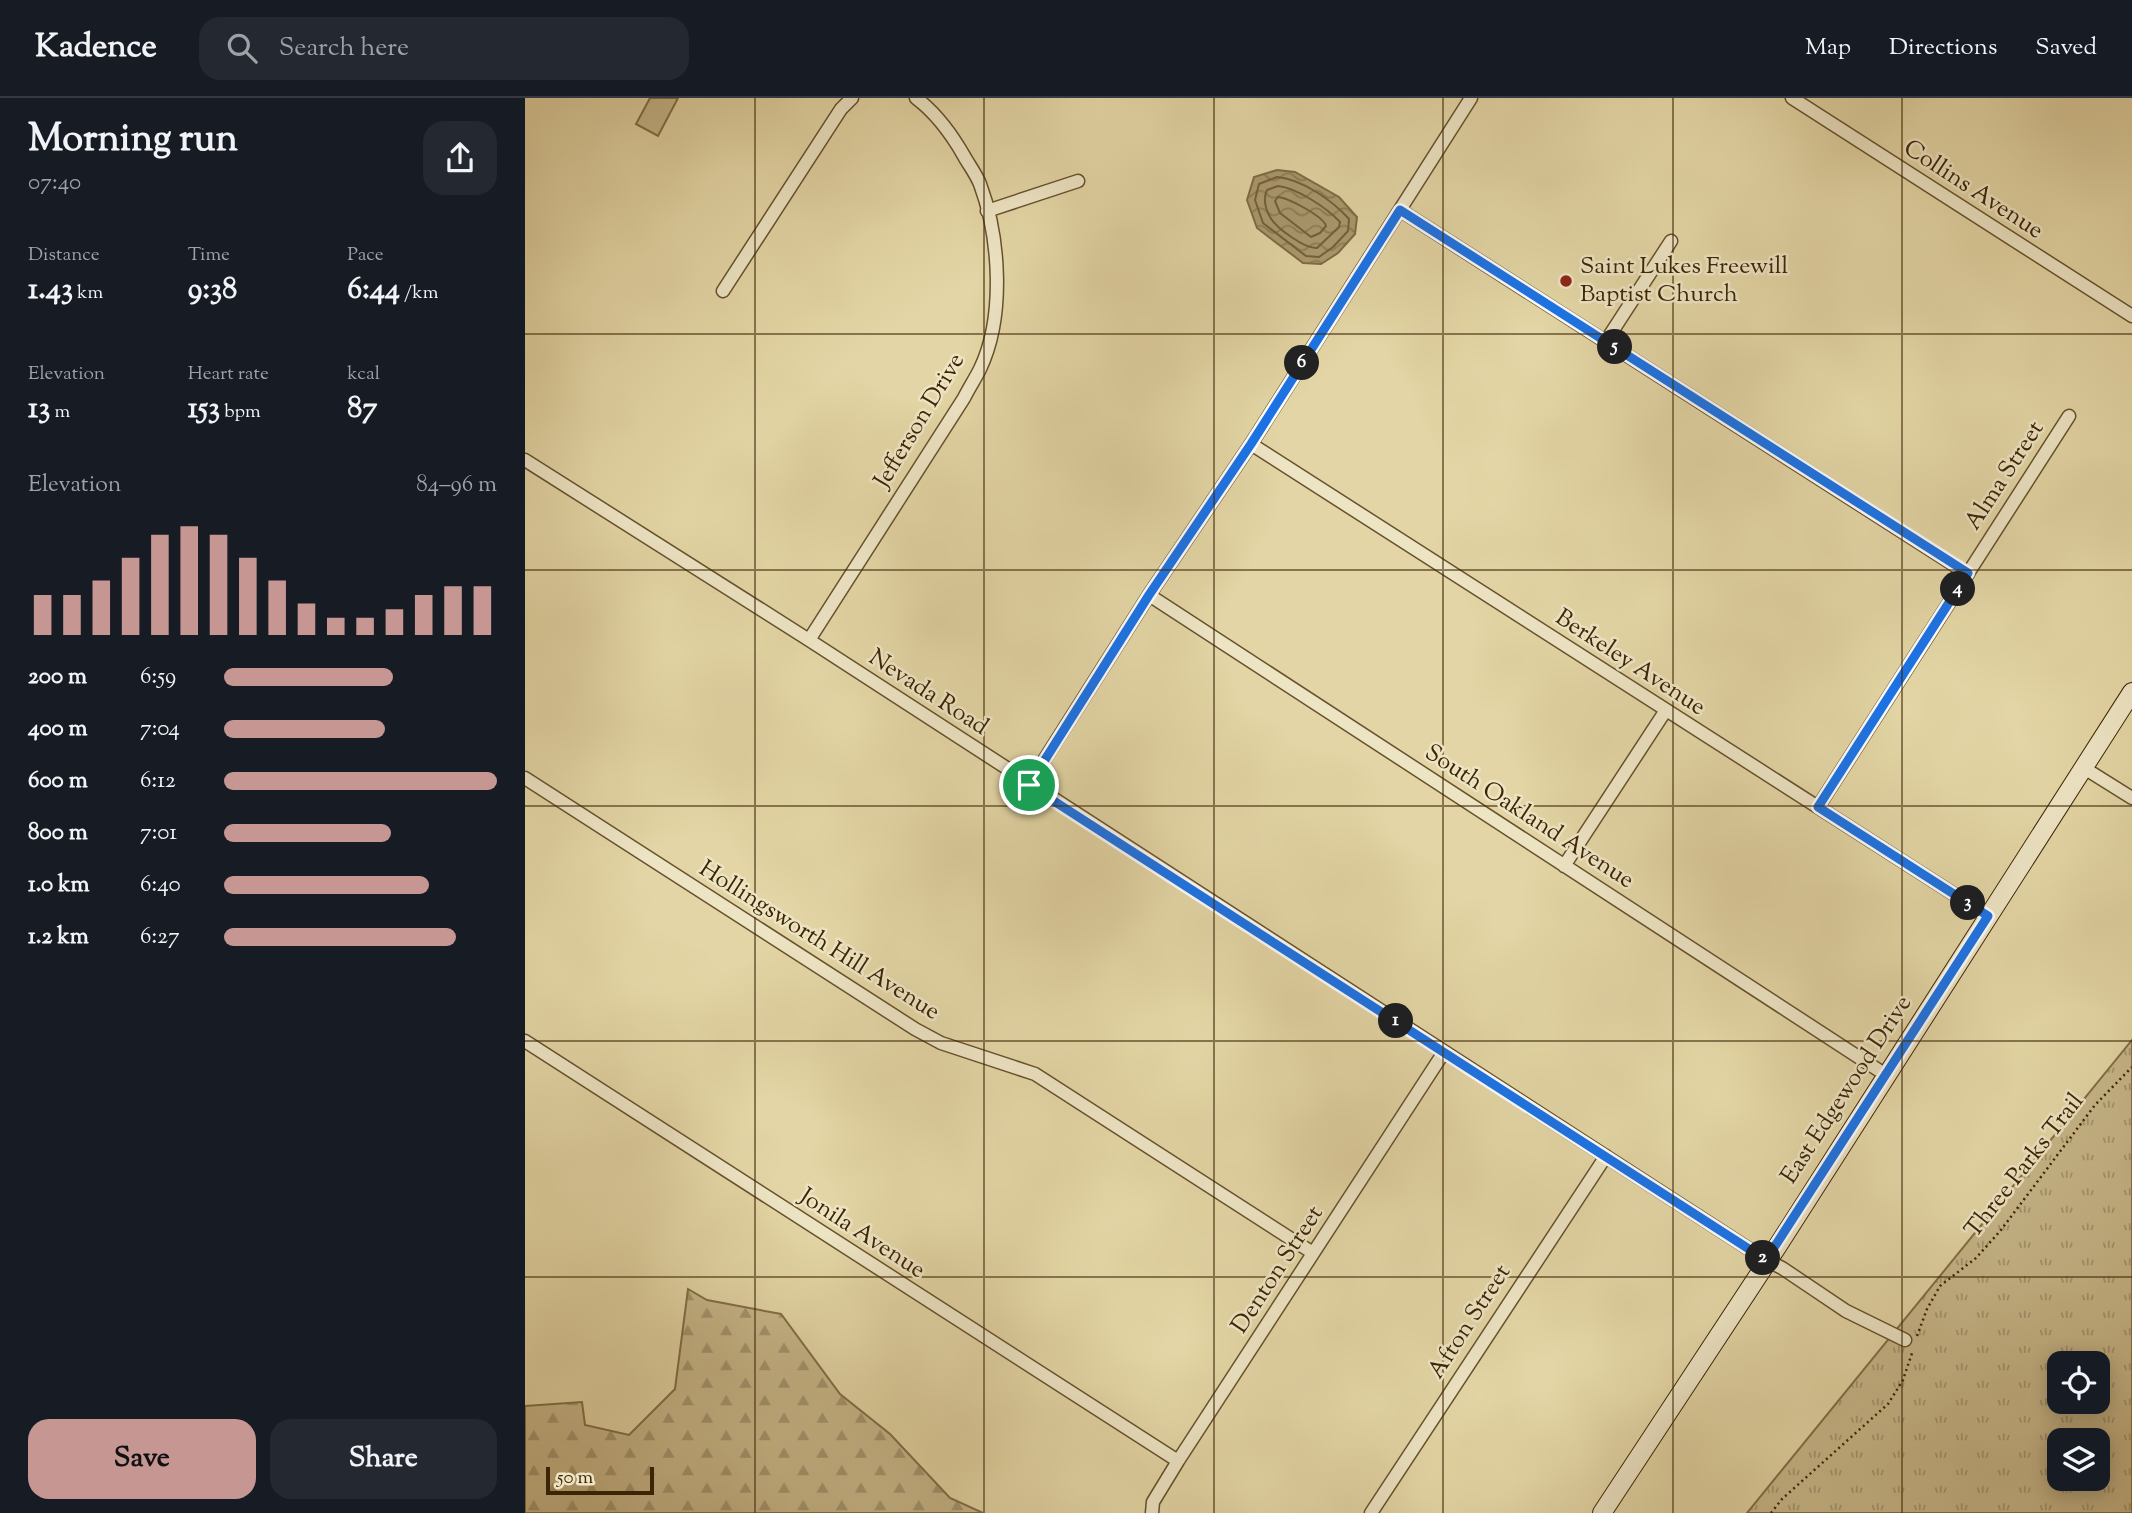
<!DOCTYPE html>
<meta charset="utf-8">
<style>
body{margin:0;font-family:"Sorts Mill Goudy",serif;background:#242831;color:#f1f3f6;height:100vh;display:flex;flex-direction:column;font-size:26px;white-space:nowrap}
*{box-sizing:border-box;margin:0}
p{font-size:23px;color:#9ea1a6}
.icon{flex:none;width:38px;height:38px;fill:none;stroke:currentColor;stroke-width:2;stroke-linecap:round;stroke-linejoin:round}
.map{position:relative;flex:1;overflow:hidden}
.details{display:flex;flex-direction:column;background:#171b24;width:525px}
.details>*{flex:none}
.controls{position:absolute;left:1522px;top:1253px;display:grid;gap:14px}
.controls a{display:grid;place-items:center;width:63px;height:63px;border-radius:14px;background:#171b24;box-shadow:0 4px 18px #0003;font-size:35px}
.scale{position:absolute;left:21px;bottom:18px;width:108px;box-sizing:border-box;padding-left:7px;border:4px solid #3c2504;border-top:0;font-size:19px;line-height:24px;white-space:nowrap;color:#3c2504;-webkit-text-stroke:5px #ede4c4;paint-order:stroke}
.pin{position:absolute;display:grid;place-items:center;width:60px;height:60px;color:#fff;margin:-30px;border:4px solid #fff;border-radius:50%;box-shadow:0 2px 7px #0007}
.km{position:absolute;width:35px;height:35px;margin:-18px;border-radius:50%;background:#222;color:#fff;font-size:19px;line-height:35px;text-align:center}
.round{display:grid;place-items:center;flex:none;width:74px;height:74px;border-radius:21px;background:#242831}
.head{display:flex;align-items:center;justify-content:space-between;height:119px;padding:0 28px}
h1{font-size:38px;font-weight:700;line-height:52px}
.figures{display:grid;grid-template-columns:repeat(3,1fr);gap:10px;height:119px;padding:7px 28px}
.figures div{display:grid;align-content:center}
.figures b{font-size:30px;font-weight:700}
.figures small{font-size:19px;font-weight:400}
.figures p{font-size:19px}
.chart{height:196px;padding:14px 28px}
.chart p{display:flex;justify-content:space-between}
.chart svg{width:100%;height:126px;margin-top:7px;stroke:#c59692;stroke-width:6}
.primary-button{display:flex;gap:14px;margin-top:auto;padding:14px 28px}
.primary-button a{flex:1;height:80px;border-radius:21px;background:#c59692;color:#111;font-size:28px;font-weight:700;line-height:80px;text-align:center}
.primary-button a+a{background:#242831;color:#f1f3f6}
ul{padding:0 28px;list-style:none;font-size:23px}
li{display:grid;grid-template-columns:112px 84px 1fr;align-items:center;height:52px}
li i{height:18px;border-radius:9px;background:#c59692}
header{display:flex;align-items:center;gap:42px;box-sizing:border-box;height:98px;padding:0 35px;background:#171b24;border-bottom:2px solid #363941}
header strong{font-size:33px}
nav{display:flex;gap:38px;margin-inline-start:auto;font-size:24px}
.search{width:490px;height:63px;background:#242831;display:flex;align-items:center;gap:18px;box-sizing:border-box;padding:0 24px;border-radius:21px;color:#9ea1a6;font-size:26px}
main{display:flex;flex:1;min-height:0}
.map>svg:first-child{display:block}
.grass{fill:url(#grass-tufts);stroke:#826e47;stroke-width:2;fill-rule:evenodd}
.forest{fill:url(#forest-firs);stroke:#826e47;stroke-width:2}
.garden{fill:#c7b78a;stroke:#826e47;stroke-width:2}
.water{fill:url(#water-waves);stroke:#7e6b44;stroke-width:2}
.lines{fill:none;stroke-linecap:round;stroke-linejoin:round}
.shore{stroke:#735f39;stroke-width:2}
.street-casing{stroke:#66512c;stroke-width:15}
.secondary-casing{stroke:#3c2504;stroke-width:20}
.path{stroke:#3c2504;stroke-width:2.5;stroke-dasharray:2 3.5;stroke-linecap:butt}
.street{stroke:#ede4c4;stroke-width:12}
.secondary{stroke:#ede4c4;stroke-width:18}
.route-casing{stroke:#fff;stroke-width:14}
.route{stroke:#1a73e8;stroke-width:9}
.grid{fill:none;stroke:#3c2504;stroke-width:2;stroke-opacity:0.55}
.poi-dot{fill:#8f2418;stroke:#ede4c4;stroke-width:2.5}
.labels{text-anchor:middle;dominant-baseline:central;stroke-width:5;stroke-linejoin:round;paint-order:stroke}
.street-label{font-size:24px;fill:#3c2504;stroke:#ede4c4}
.poi-label{font-size:24px;fill:#3c2504;stroke:#ede4c4;text-anchor:start}
</style>
<header>
<strong>Kadence</strong>
<div class="search"><svg class="icon" aria-label="search" viewBox="0 0 24 24"><circle cx="10" cy="10" r="6"/><path d="M15 15l6 6"/></svg>Search here</div>
<nav><a>Map</a><a>Directions</a><a>Saved</a></nav>
</header>
<main>
<section class="details">
<div class="head"><div><h1>Morning run</h1><p>07:40</p></div><a class="round"><svg class="icon" aria-label="share" viewBox="0 0 24 24"><path d="M12 15V3M7 8l5-5 5 5M5 13v7h14v-7"/></svg></a></div>
<div class="figures">
<div><p>Distance</p><b>1.43<small> km</small></b></div>
<div><p>Time</p><b>9:38</b></div>
<div><p>Pace</p><b>6:44<small> /km</small></b></div>
</div>
<div class="figures">
<div><p>Elevation</p><b>13<small> m</small></b></div>
<div><p>Heart rate</p><b>153<small> bpm</small></b></div>
<div><p>kcal</p><b>87</b></div>
</div>
<div class="chart"><p><span>Elevation</span>84–96 m</p>
<svg viewBox="0 0 160 44" preserveAspectRatio="none"><path d="M5 44V30M15 44V30M25 44V25M35 44V17M45 44V9M55 44V6M65 44V9M75 44V17M85 44V25M95 44V33M105 44V38M115 44V38M125 44V35M135 44V30M145 44V27M155 44V27"/></svg>
</div>
<ul>
<li><b>200 m</b>6:59<i style="width:62%"></i></li>
<li><b>400 m</b>7:04<i style="width:59%"></i></li>
<li><b>600 m</b>6:12<i style="width:100%"></i></li>
<li><b>800 m</b>7:01<i style="width:61%"></i></li>
<li><b>1.0 km</b>6:40<i style="width:75%"></i></li>
<li><b>1.2 km</b>6:27<i style="width:85%"></i></li>
</ul>
<div class="primary-button"><a>Save</a><a>Share</a></div>
</section>
<div class="map">
<svg width="1607" height="1415" viewBox="0 0 1607 1415">
<defs>
<pattern id="grass-tufts" width="24" height="20" patternUnits="userSpaceOnUse" patternTransform="scale(1.75)"><rect width="24" height="20" fill="#c7b78a"/><path d="M3 7l-1-3M5 7V3M7 7l1-3M15 17l-1-3M17 17v-4M19 17l1-3" fill="none" stroke="#a3956f"/></pattern>
<pattern id="forest-firs" width="22" height="20" patternUnits="userSpaceOnUse" patternTransform="scale(1.75)"><rect width="22" height="20" fill="#c7b78a"/><path d="M5 1l3.5 6h-7zM16 11l3.5 6h-7z" fill="#a3956f"/></pattern>
<pattern id="water-waves" width="16" height="10" patternUnits="userSpaceOnUse" patternTransform="scale(1.75)"><rect width="16" height="10" fill="#aa996e"/><path d="M0 5q4-4 8 0t8 0" fill="none" stroke="#8c7d58"/></pattern>
</defs>
<rect width="100%" height="100%" fill="#e3d5a5"/>
<filter id="stains"><feTurbulence type="fractalNoise" baseFrequency=".00286" numOctaves="4"/><feColorMatrix values="0 0 0 0 .2 0 0 0 0 .09 0 0 0 0 .02 0 0 0 .5 -.17"/></filter>
<radialGradient id="worn" r=".72"><stop offset=".6" stop-color="#630" stop-opacity="0"/><stop offset="1" stop-color="#630" stop-opacity=".3"/></radialGradient>
<path class="grass" d="M1607 942V1415H1222ZM1535 1265H1573V1304H1535ZM1535 1342H1573V1381H1535Z"/>
<path class="forest" d="M163 1191 182 1202 256 1216 315 1296 365 1336 425 1400 458 1415H0V1308L57 1304 60 1327 104 1337 150 1291Z"/>
<path class="garden" d="M125 0H153L133 38 111 26Z"/>
<path class="water" d="M752 72 770 74 814 99 832 119 830 136 813 155 796 166 778 165 732 130 722 102 729 79Z"/>
<g class="lines">
<path class="shore" d="M752 79C777 81 808 103 824 121L823 133 808 149 794 159 781 158 738 125 730 102 734 86Z
M753 88C772 90 802 110 815 124L814 129 792 150C780 151 751 130 745 119 740 110 738 101 742 92Z
M753 99C764 100 799 119 801 128L795 135 786 139 755 115 750 103Z"/>
<g class="street-casing">
<path id="street" d="M1267 0 1607 218
M875 112 1443 476
M462 113 553 83
M198 193 316 11 327 0
M1081 243 1146 143
M726 346 1463 818
M0 362 284 542 1241 1162 1257 1170 1321 1213 1380 1242
M624 497 1361 977
M284 542 439 300C444 290 450 281 455 271 480 219 475 140 455 86 451 76 444 67 439 58 427 37 411 15 391 0
M1559 670 1607 700
M0 680 390 931 416 945 510 976 788 1155
M504 686 624 497 726 346 946 0
M1293 709 1544 318
M1039 768 1141 612
M0 943 653 1363
M627 1415 628 1404 653 1363 919 954
M846 1415 1081 1058"/>
</g>
<g class="secondary-casing">
<path id="secondary" d="M1077 1415 1252 1149 1607 594"/>
</g>
<path class="path" d="M1392 1238 1402 1211 1415 1188 1451 1160 1476 1132 1570 1007 1607 969
M1246 1415 1257 1401 1363 1306 1378 1282 1387 1255"/>
<use href="#street" class="street"/>
<use href="#secondary" class="secondary"/>
</g>
<g class="lines">
<g class="route-casing">
<path id="route" d="M875 112 1443 475 1293 709 1463 818 1241 1162 504 687 624 497 726 346Z"/>
</g>
<use href="#route" class="route"/>
</g>
<path class="grid" d="M230 0V1415M459 0V1415M689 0V1415M918 0V1415M1148 0V1415M1377 0V1415M0 236H1607M0 472H1607M0 708H1607M0 943H1607M0 1179H1607"/>
<circle class="poi-dot" cx="1041" cy="183" r="7"/>
<g class="labels">
<g class="street-label">
<text transform="translate(1448 92) rotate(33)">Collins Avenue</text>
<text transform="translate(395 323) rotate(-59)">Jefferson Drive</text>
<text transform="translate(1480 378) rotate(-57)">Alma Street</text>
<text transform="translate(1105 565) rotate(33)">Berkeley Avenue</text>
<text transform="translate(403 595) rotate(33)">Nevada Road</text>
<text transform="translate(1004 719) rotate(33)">South Oakland Avenue</text>
<text transform="translate(294 843) rotate(32)">Hollingsworth Hill Avenue</text>
<text transform="translate(1322 992) rotate(-57)">East Edgewood Drive</text>
<text transform="translate(1500 1068) rotate(-52)">Three Parks Trail</text>
<text transform="translate(337 1136) rotate(33)">Jonila Avenue</text>
<text transform="translate(753 1172) rotate(-57)">Denton Street</text>
<text transform="translate(945 1224) rotate(-57)">Afton Street</text>
</g>
<g class="poi-label">
<text x="1055" y="169">Saint Lukes Freewill<tspan x="1055" dy="28">Baptist Church</tspan></text>
</g>
</g>
<rect width="100%" height="100%" filter="url(#stains)"/>
<rect width="100%" height="100%" fill="url(#worn)"/>
</svg>
<div class="controls">
<a><svg class="icon" aria-label="locate" viewBox="0 0 24 24"><circle cx="12" cy="12" r="6"/><path d="M12 2v4M12 18v4M2 12h4M18 12h4"/></svg></a>
<a><svg class="icon" aria-label="layers" viewBox="0 0 24 24"><path d="M12 4l9 5-9 5-9-5zM3 14l9 5 9-5"/></svg></a>
</div>
<div class="scale">50 m</div>
<div class="pin" style="left:504px;top:687px;background:#1e9e55"><svg class="icon" aria-label="arrive" viewBox="0 0 24 24"><path d="M6 21V4h12l-3 4 3 4H6"/></svg></div>
<b class="km" style="left:871px;top:923px">1</b>
<b class="km" style="left:1238px;top:1160px">2</b>
<b class="km" style="left:1443px;top:805px">3</b>
<b class="km" style="left:1433px;top:491px">4</b>
<b class="km" style="left:1090px;top:249px">5</b>
<b class="km" style="left:777px;top:265px">6</b>
</div>
</main>
